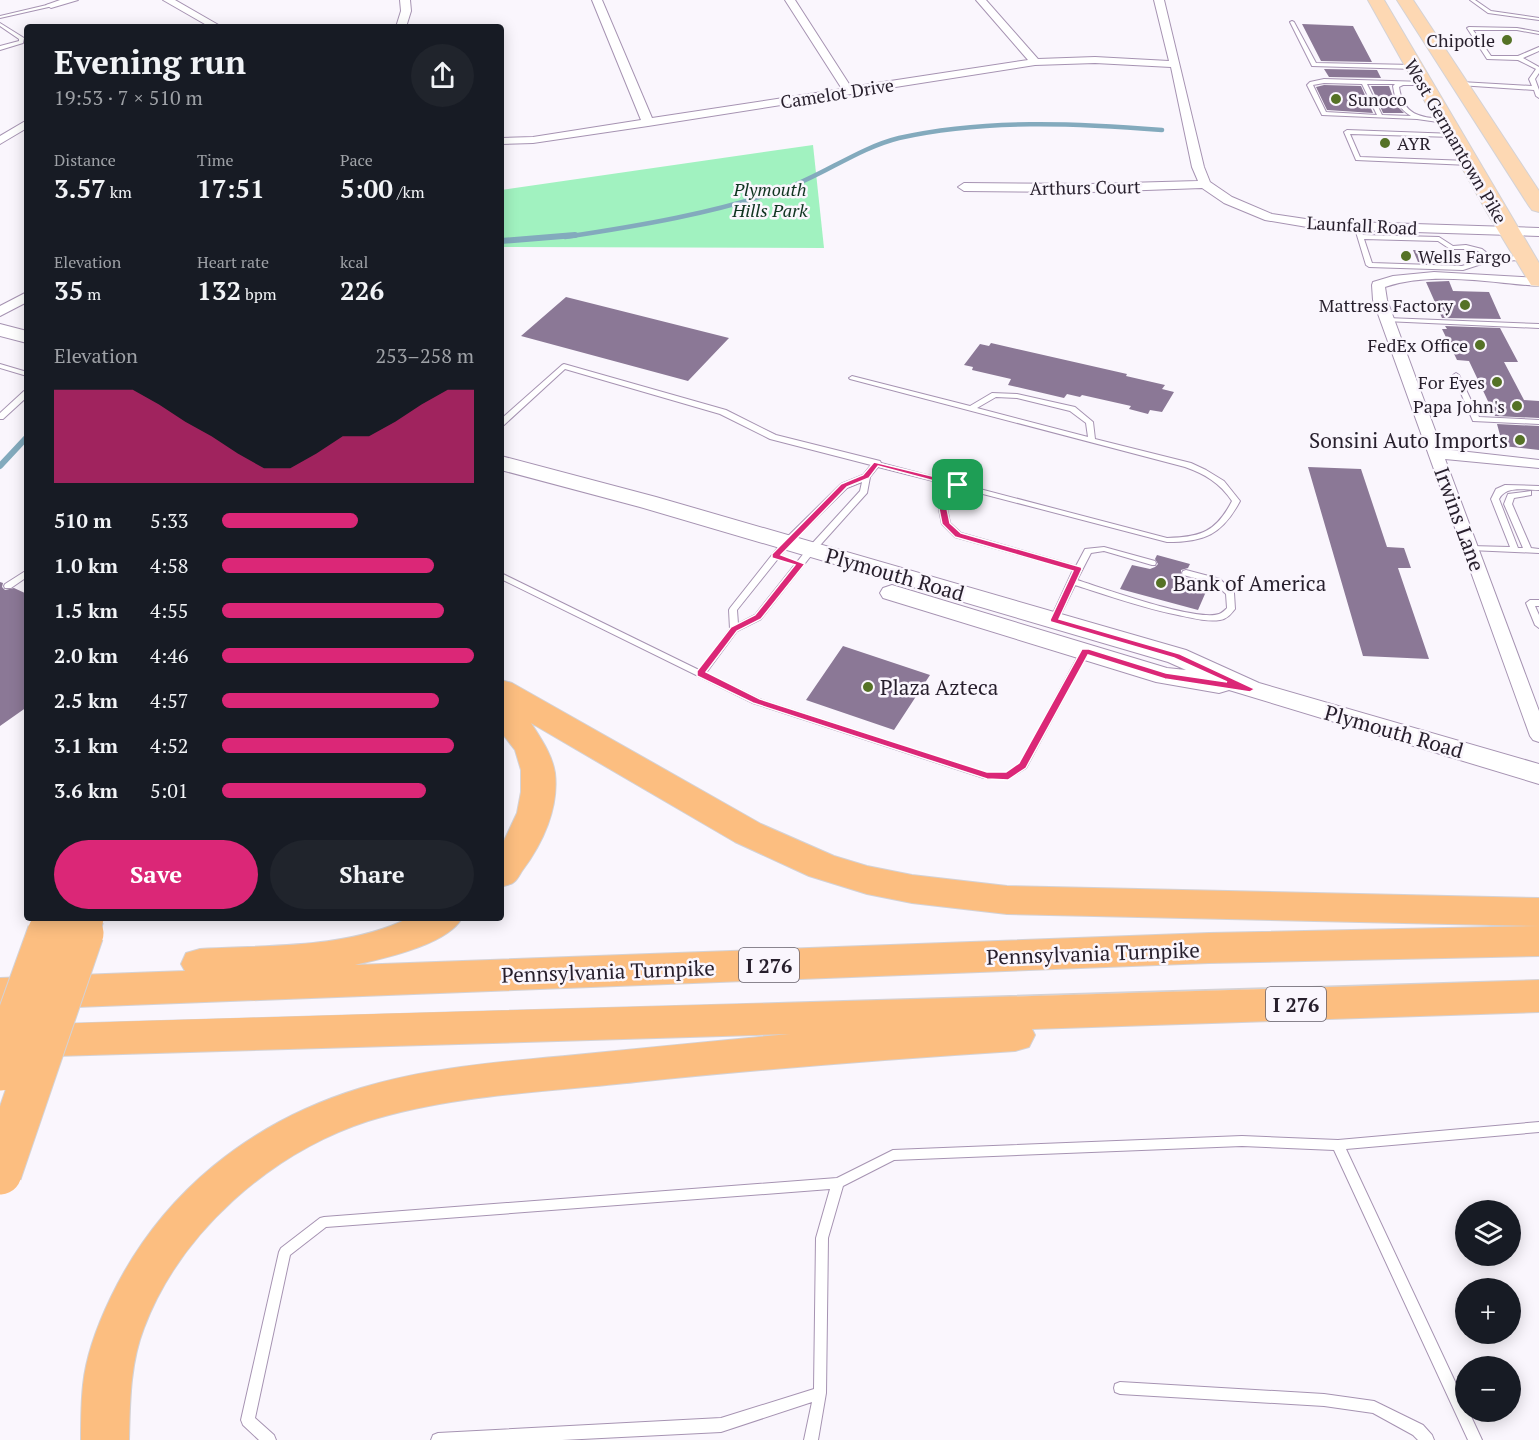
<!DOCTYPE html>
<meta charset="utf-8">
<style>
body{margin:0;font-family:"PT Serif",serif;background:#20242c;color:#f1f3f6;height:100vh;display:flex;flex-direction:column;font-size:22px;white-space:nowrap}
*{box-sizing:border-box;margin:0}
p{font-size:20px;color:#9ea1a6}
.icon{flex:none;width:33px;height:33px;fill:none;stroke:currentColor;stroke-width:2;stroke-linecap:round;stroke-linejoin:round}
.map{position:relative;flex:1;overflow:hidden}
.details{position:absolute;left:24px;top:24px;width:480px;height:897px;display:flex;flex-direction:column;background:#171b24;border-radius:6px;box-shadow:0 3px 15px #0003}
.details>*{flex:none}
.tools{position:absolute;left:1455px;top:1200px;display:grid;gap:12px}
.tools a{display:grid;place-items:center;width:66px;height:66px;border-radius:50%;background:#171b24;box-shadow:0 3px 15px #0003;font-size:30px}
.pin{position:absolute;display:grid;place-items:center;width:51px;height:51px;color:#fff;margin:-26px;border-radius:12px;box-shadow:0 3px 9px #0006}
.round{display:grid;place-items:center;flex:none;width:63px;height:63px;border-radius:32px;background:#20242c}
.summary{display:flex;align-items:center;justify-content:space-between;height:102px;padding:0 30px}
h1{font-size:33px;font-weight:700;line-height:45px}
.metrics{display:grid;grid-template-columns:repeat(3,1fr);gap:9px;height:102px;padding:6px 30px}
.metrics div{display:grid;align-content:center}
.metrics b{font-size:26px;font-weight:700}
.metrics small{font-size:16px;font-weight:400}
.metrics p{font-size:16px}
.chart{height:168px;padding:12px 30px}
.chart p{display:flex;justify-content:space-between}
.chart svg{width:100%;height:108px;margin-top:6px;fill:#db2777;opacity:.7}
.button{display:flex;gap:12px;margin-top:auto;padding:12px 30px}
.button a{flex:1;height:69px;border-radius:36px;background:#db2777;color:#fff;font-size:24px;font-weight:700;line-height:69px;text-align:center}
.button a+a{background:#20242c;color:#f1f3f6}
ul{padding:0 30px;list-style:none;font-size:20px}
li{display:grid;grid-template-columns:96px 72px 1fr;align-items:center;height:45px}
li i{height:15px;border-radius:8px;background:#db2777}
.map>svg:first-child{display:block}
.green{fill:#a1f2c0}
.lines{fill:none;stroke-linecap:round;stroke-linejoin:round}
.stream-far1{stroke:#83aabd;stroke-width:4.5}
.stream{stroke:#83aabd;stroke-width:6}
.building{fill:#8b7896}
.service-casing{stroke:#a693b2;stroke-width:2}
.minor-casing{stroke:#a693b2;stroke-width:2}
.secondary-casing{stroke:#a693b2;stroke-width:2}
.primary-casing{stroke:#d4d2d5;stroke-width:2}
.motorway-casing{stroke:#d4d2d5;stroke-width:2}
.service{fill:#fff;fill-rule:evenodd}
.minor{fill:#fff;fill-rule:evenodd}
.secondary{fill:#fff;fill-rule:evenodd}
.primary{fill:#fdd8b3;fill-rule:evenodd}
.motorway{fill:#fcbe80;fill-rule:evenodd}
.motorway-bridge-far1-casing{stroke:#d4d2d5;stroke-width:35;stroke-linecap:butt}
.motorway-bridge-casing{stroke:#d4d2d5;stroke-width:45;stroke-linecap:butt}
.motorway-bridge-far1{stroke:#fcbe80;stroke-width:33}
.motorway-bridge{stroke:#fcbe80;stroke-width:43}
.route{fill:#db2777;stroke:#fff;stroke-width:1.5;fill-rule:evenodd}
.poi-dot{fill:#557226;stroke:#faf6fd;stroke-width:2}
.labels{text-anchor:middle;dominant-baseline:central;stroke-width:5;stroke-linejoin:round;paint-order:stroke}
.far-poi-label{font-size:18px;fill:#271f2c;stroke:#faf6fd;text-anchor:end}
.far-street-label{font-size:18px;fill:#271f2c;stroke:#faf6fd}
.far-park-label{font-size:18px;font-style:italic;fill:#103521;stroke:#faf6fd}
.shield{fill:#faf6fd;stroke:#66606b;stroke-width:1.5}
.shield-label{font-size:20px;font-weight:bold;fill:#271f2c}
.poi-label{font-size:21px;fill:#271f2c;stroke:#faf6fd;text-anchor:start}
.street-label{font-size:21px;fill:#271f2c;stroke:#faf6fd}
</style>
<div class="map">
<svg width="1539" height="1440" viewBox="0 0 1539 1440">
<rect width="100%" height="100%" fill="#faf6fd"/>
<path class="green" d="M813 145 824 248 501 247V190Z"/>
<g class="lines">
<path class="stream-far1" d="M565 237C638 226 716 213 787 188 825 174 859 148 899 138 984 119 1075 123 1162 130"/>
<path class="stream" d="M501 241 575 235
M0 466 27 437"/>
</g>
<path class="building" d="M1302 24 1353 26 1372 62 1321 61Z
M1324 69 1377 70 1381 78 1329 77Z
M1324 85 1361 86 1373 113 1327 110 1316 87Z
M1371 86H1389L1396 105 1404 113H1383Z
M1413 250 1435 251 1440 263 1418 262Z
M1449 281 1453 291 1489 292 1501 319 1442 318 1426 282Z
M566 297 729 338 688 381 521 336Z
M1445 326 1500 328 1518 362H1504L1524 400 1539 401V418L1495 416 1469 361 1457 360 1442 329H1447Z
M991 343 1127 374 1126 376 1165 385 1162 389 1174 392 1162 412 1150 410 1148 414 1129 409 1131 406 1082 395 1080 397 1067 394 1064 398 1008 385 1011 379 972 370 973 367 964 365 980 344 989 346Z
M1497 424 1539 426V450L1503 446Z
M1308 467 1361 469 1387 547 1404 548 1411 568H1398L1429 659 1363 656Z
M1157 555 1190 564 1188 568 1181 570V576L1208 587 1198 610 1120 589 1132 565 1150 569 1155 567 1158 564 1155 559Z
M0 582 3 583 2 587 5 590 14 588 27 594V707L0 726Z
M843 646 930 675 894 730 806 700Z"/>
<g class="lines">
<g class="service-casing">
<path id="service" d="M1470 0H1475L1491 11 1539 18V20L1488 13Z
M51 4H53V6L0 18V16Z
M1292 21 1294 22 1316 63 1414 65 1417 67 1414 69 1312 66 1290 22Z
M0 23 24 38 23 43 0 50V46L19 41V39L0 26Z
M1469 27 1517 28 1539 32V34L1517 30H1473L1491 56H1518L1539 47V51L1523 58 1539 67V73L1535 79 1539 90V98L1536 96 1534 90 1459 85 1458 84 1461 82 1532 86 1529 79 1536 69 1518 60 1487 59 1467 28Z
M1324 79 1425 82 1426 83 1423 85H1403L1399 87C1403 115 1420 118 1445 119L1448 121 1445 123 1417 119 1322 115 1307 85 1310 82ZM1324 83 1362 84 1377 115 1326 112 1313 85ZM1367 84H1395L1393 86C1395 100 1399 109 1411 116L1382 115Z
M1347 130 1455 134 1456 135 1453 137 1350 134 1360 157 1469 161 1472 163 1469 165 1356 160 1344 132Z
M1357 231H1361L1363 235 1439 237 1453 246 1466 245 1482 249 1492 257 1525 256 1528 258 1525 260 1491 261 1463 270 1369 267 1366 265 1356 232ZM1364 239 1438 241 1450 249H1466L1478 251 1486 258 1462 266 1372 263Z
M1387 318 1539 324V328L1385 321V319Z
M0 364 27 372V376L0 368Z
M564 364 726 410 776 435 880 461 881 463 1167 538C1201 537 1216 532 1232 501 1220 483 1205 474 1185 467L850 379 849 378 852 376 970 406 992 393 1017 394 1075 407 1093 422 1095 439 1191 463 1206 470 1224 481 1240 501C1222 535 1204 542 1167 542L960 488 947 509 950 523 961 533 1076 566 1085 549 1104 547 1155 561 1156 563 1155 565H1152L1104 551 1091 553 1077 580C1103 588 1196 622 1219 614 1222 613 1225 610 1227 608L1226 594 1214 583 1183 575 1182 573 1183 571 1186 570 1220 579 1234 593 1235 609C1231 614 1227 619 1220 620 1207 622 1192 618 1178 615 1143 608 1109 596 1075 585L1058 620 1057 622H1051L1050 620 1073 570 955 537 942 524 939 509 953 486 878 467 870 477 867 493 814 552 761 619 737 631 706 673 759 699 987 773H1006L1020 764 1082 649 1085 648 1089 651 1026 768 1008 779 984 778 753 703 501 579V573L699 670 730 629 729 610 730 608 783 541 841 484 863 475 871 465 770 439 720 414 565 369 504 425H501V419L562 365ZM996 397 1017 398 1070 411 1086 423 1088 437 977 408ZM862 482 860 491 808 548 755 615 738 624 737 610 789 545 847 488Z
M1456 373 1459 375 1479 417 1539 420V424L1473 421 1453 375Z
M24 391H27V397L3 419H0V413Z
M1505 485 1539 486V490C1525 490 1506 485 1499 499L1518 548H1523L1504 504 1508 494 1531 491V495L1514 498 1512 504 1531 548 1539 549V553L1470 550 1466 548 1470 546 1510 547 1491 499 1496 489Z
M27 570V577L11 588H5L4 586 5 584Z
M1530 600H1539V606H1535L1539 615V628L1535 625 1526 603Z
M1539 1122V1132L1346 1149 1466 1405V1412H1469L1482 1440H1468L1334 1150 1242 1146 894 1160 843 1186 828 1238 826 1393 818 1440H804L812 1402 721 1432 562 1440H431L433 1435 438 1433 721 1418 814 1389 816 1238 830 1189 326 1227 290 1255 255 1418 274 1435 276 1440H259L243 1425 241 1420 279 1252 281 1248 320 1218 324 1217 837 1178 893 1150 1242 1136 1338 1140Z
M1120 1382 1324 1394 1374 1401 1423 1425 1432 1435 1434 1440H1418L1413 1435 1373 1413 1324 1406 1120 1394 1115 1392 1114 1388 1115 1384Z"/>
</g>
<g class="minor-casing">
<path id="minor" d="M60 0H78L51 8 46 5Z
M163 0H175L222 27H210Z
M400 0H410L411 11 406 27H396L401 11Z
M592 0H602L652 118 842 89 785 0H795L851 87 1028 60 976 0H986L1038 59 1095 57 1169 61 1154 0H1164L1204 167 1210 182 1232 197 1272 214 1319 221 1539 228V236L1319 229 1265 220 1224 203 1202 188 1090 192 964 191 958 187 964 183 1090 184 1198 181 1192 167 1171 67 1095 63 1035 65 648 126 533 143 501 144V138L533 137 641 120Z
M27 120V128L0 144V136Z
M1434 272 1539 278V286C1490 283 1433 271 1385 287L1387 300 1442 449 1539 460V468L1445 459 1539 711V742L1533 740 1530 736 1373 300 1372 285 1373 282 1393 276Z
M27 292V302L0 316V306Z"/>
</g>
<g class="secondary-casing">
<path id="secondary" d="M0 324 27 331V343L0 336Z
M501 456 656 497 1186 650 1259 683 1539 764V784L1229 690 1219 693 1156 682 883 598 880 593 883 588 892 585 1167 668 1186 670 1168 662 640 507 501 470Z"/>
</g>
<g class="primary-casing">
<path id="primary" d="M1368 0H1384L1539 263V286L1531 285 1488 214Z
M1397 0H1413L1539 191V212L1532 210 1529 206Z"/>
</g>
<g class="motorway-casing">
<path id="motorway" d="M501 680 512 683 761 824 834 856 867 866 912 875 1007 886 1539 898V926L1007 914 912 903 867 894 809 876 735 842 531 723C541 739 552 754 555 773 559 808 543 843 522 871 520 874 517 880 514 882 511 885 505 885 501 887V847L517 813 521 792V770L515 750 501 732Z
M409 918H462C447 945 384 958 355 965L1209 933 1539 926V956L1209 963 0 1010V978L185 971 181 964 186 953 200 949C268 945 347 949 409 918Z
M1539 980V1012L1032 1029 1035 1035 1029 1047 1015 1051C889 1059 762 1069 636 1082 548 1092 454 1094 368 1121 272 1152 180 1232 144 1328 130 1364 130 1402 129 1440H81C81 1422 81 1403 83 1385 86 1355 98 1324 111 1297 161 1193 250 1122 361 1088 427 1068 497 1062 565 1056 640 1048 715 1041 790 1034L23 1057 9 1053 3 1041 9 1029 23 1025C528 1008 1034 998 1539 980Z"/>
</g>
<use href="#service" class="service"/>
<use href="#minor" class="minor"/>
<use href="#secondary" class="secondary"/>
<use href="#primary" class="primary"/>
<use href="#motorway" class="motorway"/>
<g class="motorway-bridge-far1-casing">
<path id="motorway-bridge-far1" d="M48 934 54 918
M82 934 87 918"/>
</g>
<g class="motorway-bridge-casing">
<path id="motorway-bridge" d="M0 1069 49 933
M0 1173 82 933"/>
</g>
<use href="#motorway-bridge-far1" class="motorway-bridge-far1"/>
<use href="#motorway-bridge" class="motorway-bridge"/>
</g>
<path class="route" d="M874 462 961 483 962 485 947 509 950 523 961 533 1081 567 1082 569 1059 619 1180 654 1255 689 1250 692 1165 679 1088 655 1026 768 1008 780 987 779 753 703 697 676V671L731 627 755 615 795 565 772 558V554L841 484 863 475ZM878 466 953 486 939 509 942 524 955 537 1073 571 1050 620 1051 622 1174 658 1227 682 1166 673 1089 649H1082L1019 763 1006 772H987L760 699 706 672 737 631 761 619 805 564 781 555 847 487 869 478Z"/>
<g class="poi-dot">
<circle cx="1507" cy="40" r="6"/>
<circle cx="1336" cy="99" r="6"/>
<circle cx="1385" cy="143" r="6"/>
<circle cx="1406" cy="256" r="6"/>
<circle cx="1465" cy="305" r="6"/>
<circle cx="1480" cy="345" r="6"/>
<circle cx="1497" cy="382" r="6"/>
<circle cx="1517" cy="406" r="6"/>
<circle cx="1520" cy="440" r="6"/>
<circle cx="1161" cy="583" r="6"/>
<circle cx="868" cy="687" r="6"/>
</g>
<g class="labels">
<g class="far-poi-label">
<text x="1495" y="40">Chipotle</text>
<text x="1348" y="99" text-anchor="start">Sunoco</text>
<text x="1397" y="143" text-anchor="start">AYR</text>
<text x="1418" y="256" text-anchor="start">Wells Fargo</text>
<text x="1453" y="305">Mattress Factory</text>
<text x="1468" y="345">FedEx Office</text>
<text x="1485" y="382">For Eyes</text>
<text x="1505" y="406">Papa John's</text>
</g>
<g class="far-street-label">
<text transform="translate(837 93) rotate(-9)">Camelot Drive</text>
<text transform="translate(1456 141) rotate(60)">West Germantown Pike</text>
<text transform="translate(1085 187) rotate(-1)">Arthurs Court</text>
<text transform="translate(1362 225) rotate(3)">Launfall Road</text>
</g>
<g class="far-park-label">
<text x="770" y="189">Plymouth<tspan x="770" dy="21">Hills Park</tspan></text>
</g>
<g class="shield">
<rect x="739" y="948" width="60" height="34" rx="4.5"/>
<rect x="1266" y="987" width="60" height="34" rx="4.5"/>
</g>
<g class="shield-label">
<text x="769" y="965">I 276</text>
<text x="1296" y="1004">I 276</text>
</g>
<g class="poi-label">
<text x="1508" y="440" text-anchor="end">Sonsini Auto Imports</text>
<text x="1173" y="583">Bank of America</text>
<text x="880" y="687">Plaza Azteca</text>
</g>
<g class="street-label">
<text transform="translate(1460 519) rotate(70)">Irwins Lane</text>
<text transform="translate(895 574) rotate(16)">Plymouth Road</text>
<text transform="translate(1394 731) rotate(16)">Plymouth Road</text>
<text transform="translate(1093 953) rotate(-2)">Pennsylvania Turnpike</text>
<text transform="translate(608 971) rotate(-2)">Pennsylvania Turnpike</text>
</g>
</g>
</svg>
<div class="tools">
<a><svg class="icon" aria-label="layers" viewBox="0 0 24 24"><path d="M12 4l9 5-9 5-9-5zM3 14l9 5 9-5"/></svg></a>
<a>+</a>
<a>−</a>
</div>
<div class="pin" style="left:958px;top:485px;background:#1e9e55"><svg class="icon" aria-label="arrive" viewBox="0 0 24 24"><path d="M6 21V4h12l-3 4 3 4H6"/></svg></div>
<section class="details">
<div class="summary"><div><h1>Evening run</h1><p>19:53 · 7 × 510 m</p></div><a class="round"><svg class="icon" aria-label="share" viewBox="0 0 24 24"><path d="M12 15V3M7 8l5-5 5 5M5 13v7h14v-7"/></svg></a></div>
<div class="metrics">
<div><p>Distance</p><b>3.57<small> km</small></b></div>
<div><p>Time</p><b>17:51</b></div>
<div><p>Pace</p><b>5:00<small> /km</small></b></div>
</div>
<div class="metrics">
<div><p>Elevation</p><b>35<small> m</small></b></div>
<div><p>Heart rate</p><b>132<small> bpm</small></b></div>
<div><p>kcal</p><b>226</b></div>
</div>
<div class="chart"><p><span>Elevation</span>253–258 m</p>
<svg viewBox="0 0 160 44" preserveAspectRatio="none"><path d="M0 44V6L10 6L20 6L30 6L40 12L50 19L60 25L70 32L80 38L90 38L100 32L110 25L120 25L130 19L140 12L150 6L160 6V44z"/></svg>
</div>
<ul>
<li><b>510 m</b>5:33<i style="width:54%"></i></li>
<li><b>1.0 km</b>4:58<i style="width:84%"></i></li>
<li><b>1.5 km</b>4:55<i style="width:88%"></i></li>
<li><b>2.0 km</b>4:46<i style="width:100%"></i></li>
<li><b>2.5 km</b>4:57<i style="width:86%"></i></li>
<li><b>3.1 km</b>4:52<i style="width:92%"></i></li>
<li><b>3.6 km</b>5:01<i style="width:81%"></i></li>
</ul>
<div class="button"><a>Save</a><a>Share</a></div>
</section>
</div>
